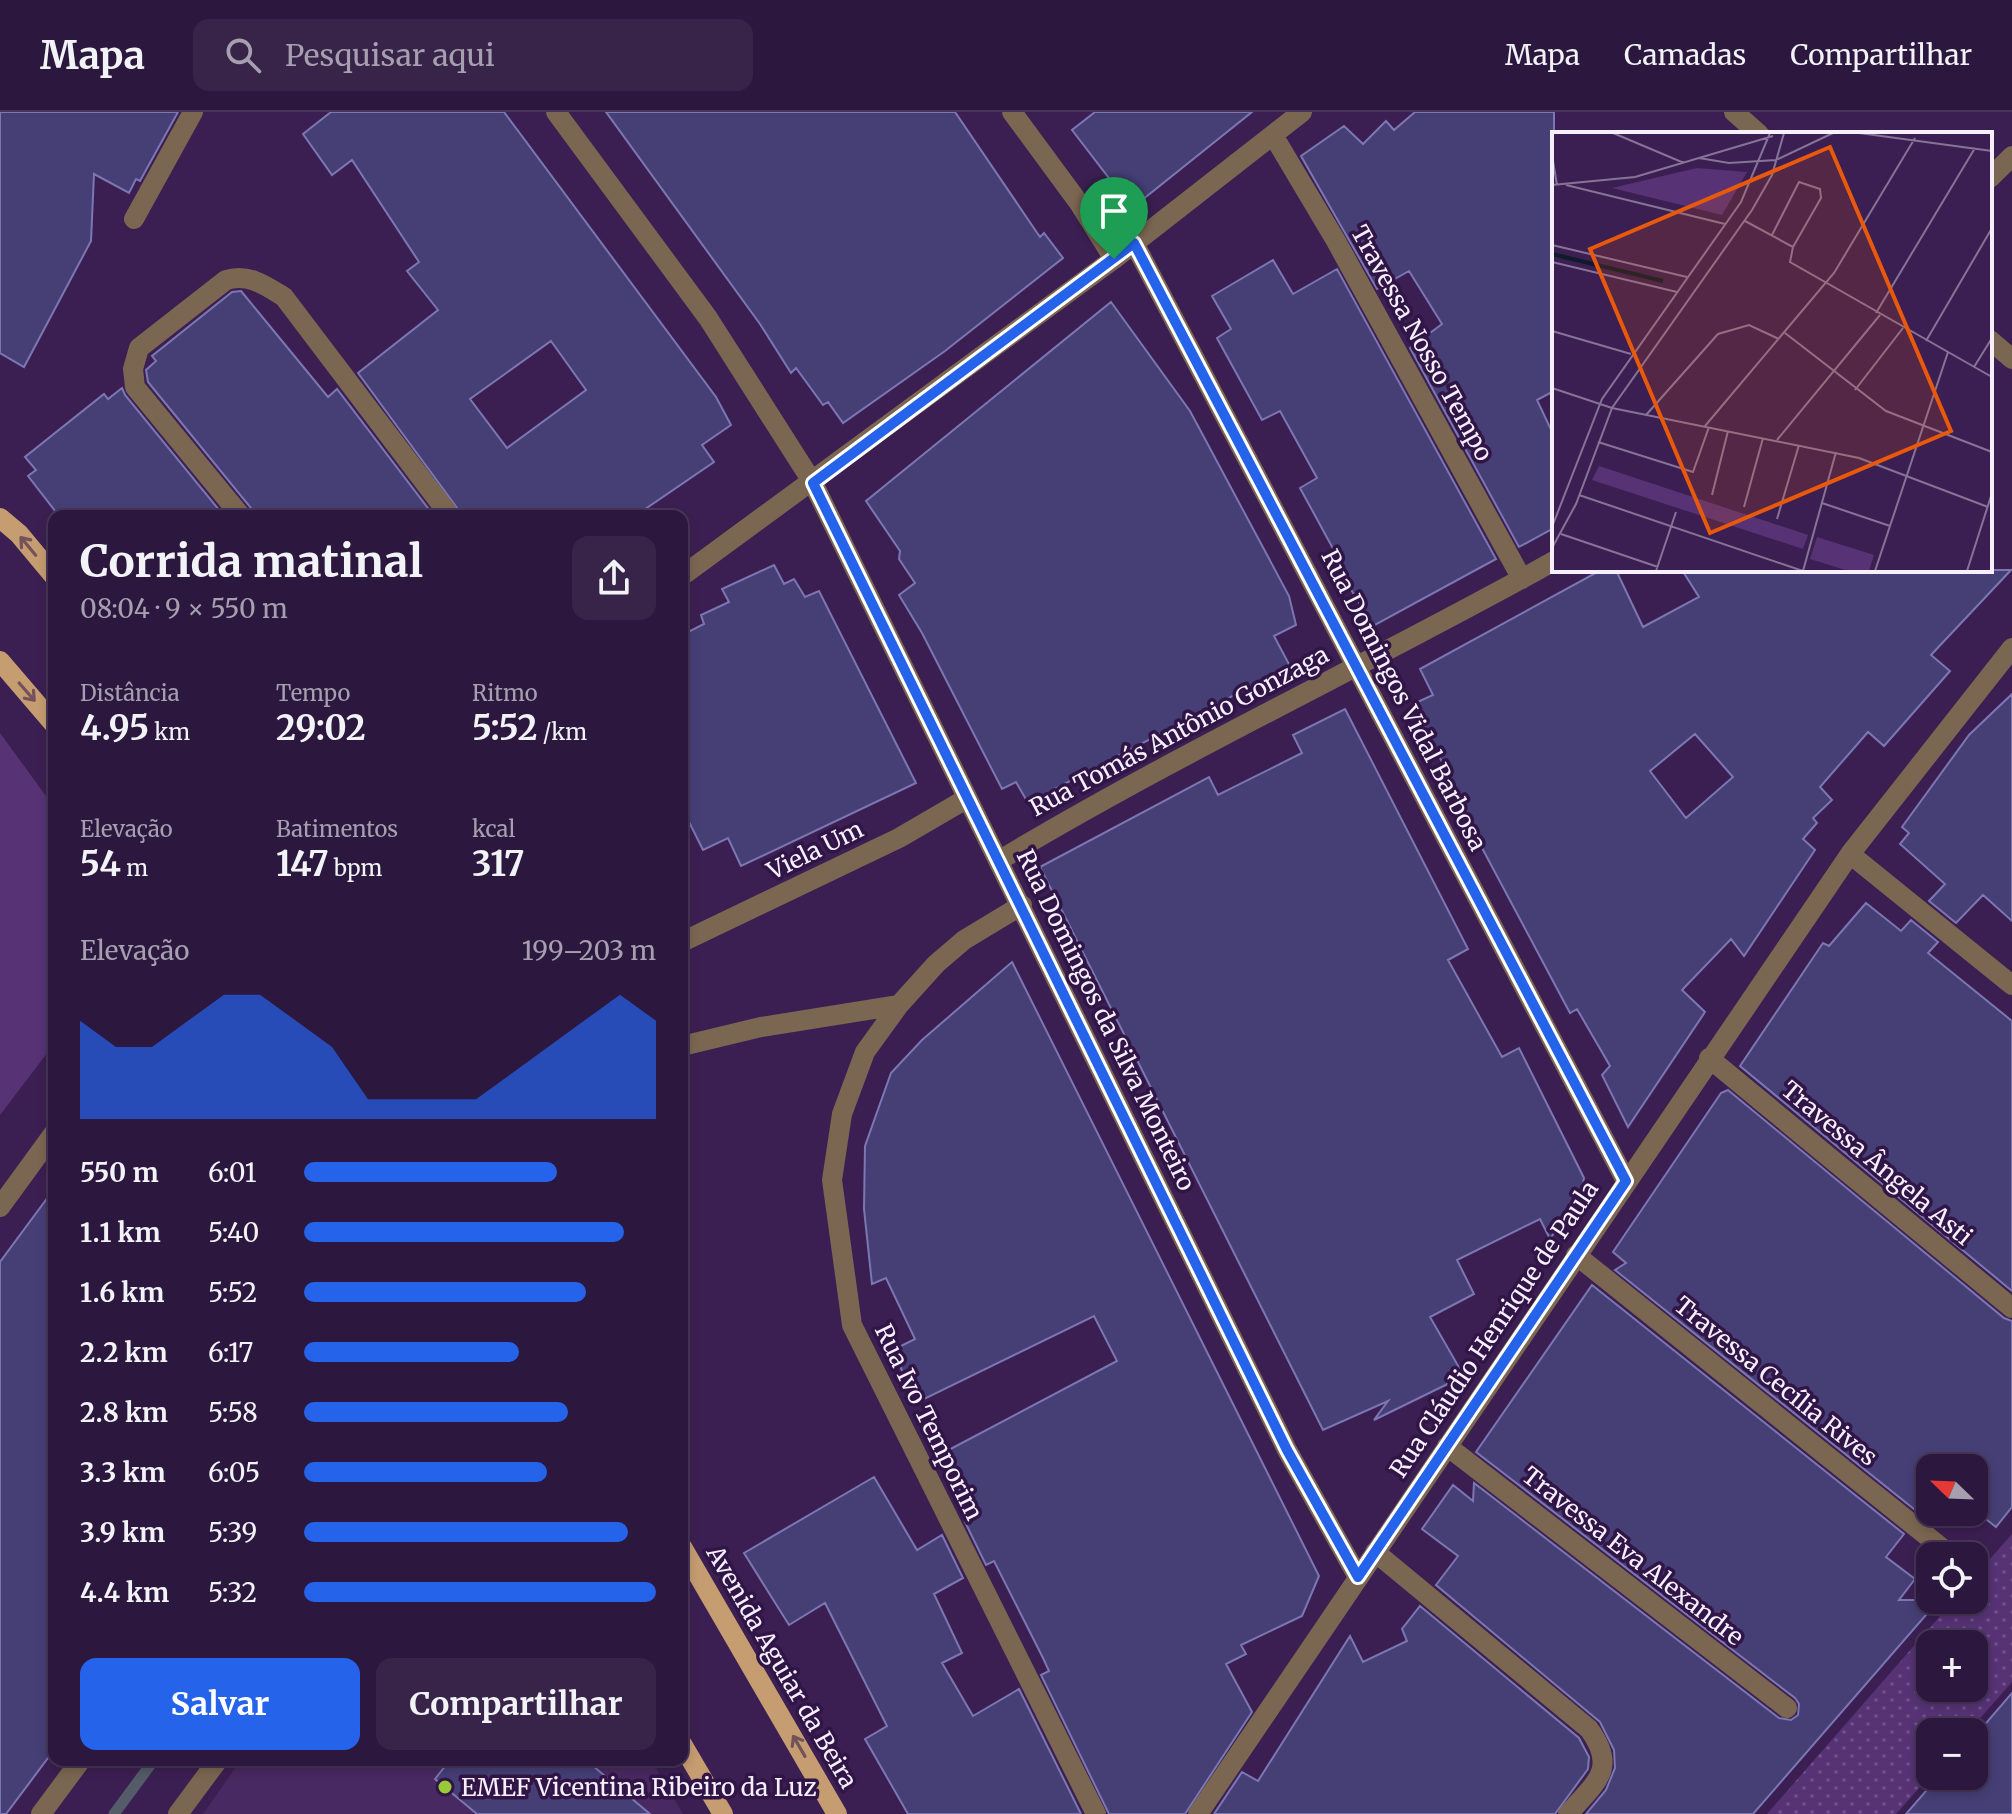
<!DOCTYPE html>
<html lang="pt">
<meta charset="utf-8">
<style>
body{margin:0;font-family:Merriweather,serif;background:#382449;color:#f1f3f6;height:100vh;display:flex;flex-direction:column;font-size:30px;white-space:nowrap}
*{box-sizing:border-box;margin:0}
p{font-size:26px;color:#a69fb0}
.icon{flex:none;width:44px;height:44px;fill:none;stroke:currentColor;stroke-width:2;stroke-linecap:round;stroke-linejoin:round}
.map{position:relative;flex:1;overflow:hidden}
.drawer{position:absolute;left:48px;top:398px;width:640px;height:1256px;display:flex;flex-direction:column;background:#2c173e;border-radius:16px;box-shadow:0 4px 12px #0003,0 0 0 2px #483658}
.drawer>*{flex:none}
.needle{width:52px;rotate:293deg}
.controls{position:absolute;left:1916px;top:1342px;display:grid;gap:16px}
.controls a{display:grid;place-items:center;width:72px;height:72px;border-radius:16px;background:#2c173e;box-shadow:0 4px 12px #0003,0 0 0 2px #483658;font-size:40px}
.pin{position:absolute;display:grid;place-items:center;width:68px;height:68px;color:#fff;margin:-82px -34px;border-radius:50% 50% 50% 0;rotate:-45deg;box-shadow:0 0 8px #0007}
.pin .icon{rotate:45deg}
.round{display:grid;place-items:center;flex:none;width:84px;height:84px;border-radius:16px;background:#382449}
.head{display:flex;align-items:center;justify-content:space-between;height:136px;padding:0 32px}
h1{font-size:44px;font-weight:700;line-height:60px}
.metrics{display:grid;grid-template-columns:repeat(3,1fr);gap:12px;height:136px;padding:8px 32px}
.metrics div{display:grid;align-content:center}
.metrics b{font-size:34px;font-weight:700}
.metrics small{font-size:22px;font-weight:400}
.metrics p{font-size:22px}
.chart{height:224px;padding:16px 32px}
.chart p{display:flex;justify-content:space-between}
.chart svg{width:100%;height:144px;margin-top:8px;fill:#2563eb;opacity:.7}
.cta{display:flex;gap:16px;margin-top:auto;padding:16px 32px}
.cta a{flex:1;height:92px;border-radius:16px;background:#2563eb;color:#fff;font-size:32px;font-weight:700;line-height:92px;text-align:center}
.cta a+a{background:#382449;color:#f1f3f6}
ul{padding:0 32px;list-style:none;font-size:26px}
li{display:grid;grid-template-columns:128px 96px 1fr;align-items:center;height:60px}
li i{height:20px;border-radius:10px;background:#2563eb}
header{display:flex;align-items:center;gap:48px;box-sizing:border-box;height:112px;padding:0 40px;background:#2c173e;border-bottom:2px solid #483658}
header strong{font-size:38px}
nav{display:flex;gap:44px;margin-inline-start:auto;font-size:28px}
.search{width:560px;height:72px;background:#382449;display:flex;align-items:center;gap:20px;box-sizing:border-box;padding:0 28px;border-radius:16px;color:#a69fb0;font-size:30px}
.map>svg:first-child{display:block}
.built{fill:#482961}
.grass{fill:url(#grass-dots);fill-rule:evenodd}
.park{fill:#573376}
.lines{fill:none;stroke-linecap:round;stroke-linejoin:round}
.stream{stroke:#545c69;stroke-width:11}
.building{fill:#453f76;stroke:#7c77b3;stroke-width:2;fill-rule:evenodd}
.minor{stroke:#7b6651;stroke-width:20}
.major{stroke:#c69c71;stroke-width:20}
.oneway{stroke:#745259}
.route-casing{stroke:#fff;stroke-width:16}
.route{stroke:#2563eb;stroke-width:10}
.poi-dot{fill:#98cb36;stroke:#311546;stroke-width:3}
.labels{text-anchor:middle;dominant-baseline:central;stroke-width:7;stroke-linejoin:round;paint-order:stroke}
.street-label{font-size:24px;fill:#f6f0fd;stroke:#311546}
.poi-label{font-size:24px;fill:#f6f0fd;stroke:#311546;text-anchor:start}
.inset-river{fill:none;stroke:#0e1c29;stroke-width:4}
.inset-road{fill:none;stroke:#867396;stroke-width:2}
.view{fill:#e8590c;fill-opacity:0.15;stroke:#e8590c;stroke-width:4}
.inset-edge{fill:none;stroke:#f6f0fd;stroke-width:4}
</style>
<header>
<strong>Mapa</strong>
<div class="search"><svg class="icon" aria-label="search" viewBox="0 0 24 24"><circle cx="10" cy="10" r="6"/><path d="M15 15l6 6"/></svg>Pesquisar aqui</div>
<nav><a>Mapa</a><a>Camadas</a><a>Compartilhar</a></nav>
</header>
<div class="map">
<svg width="2012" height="1702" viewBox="0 0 2012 1702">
<defs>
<pattern id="grass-dots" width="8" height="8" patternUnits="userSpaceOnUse" patternTransform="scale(2)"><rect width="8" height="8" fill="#573376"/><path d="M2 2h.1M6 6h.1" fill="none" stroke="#70518a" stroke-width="1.8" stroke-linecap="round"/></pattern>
</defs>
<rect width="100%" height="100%" fill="#3b1f52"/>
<path class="built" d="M241 1648H651L683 1702H203Z"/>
<path class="grass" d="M2012 1422V1570L1968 1620H1930V1664L1896 1702H1767L1954 1488H1974V1465ZM1930 1532H1974V1576H1930Z"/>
<path class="park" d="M0 621 54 695V932L0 1003Z"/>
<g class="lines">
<path class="stream" d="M114 1702 154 1648"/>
</g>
<path class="building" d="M0 0H178L140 69 136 67 129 81 94 62 91 129 24 255 0 241Z
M331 0H504L716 285 731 313 702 333 714 350 635 404H463L358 261 438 198 407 159 419 150 352 48 332 63 303 22ZM551 229 586 278 507 336 470 287Z
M606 0H955L1040 125 1044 121 1063 146 945 239 843 311 828 290 823 293 796 256 791 261 760 212Z
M1095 0H1252L1132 96 1072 18Z
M1415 0H1554V279L1537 288 1554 324V416L1519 435 1410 236 1442 212 1409 159 1377 177 1301 44 1344 14 1363 32 1386 9 1394 18Z
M1273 148 1293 182 1337 157 1496 447 1373 514 1347 471 1340 457 1343 455 1300 376 1317 366 1280 299 1262 308 1217 226 1231 217 1212 184Z
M241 179 328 285 337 277 434 404H254L251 396 148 270 146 258 156 249 152 244 232 180Z
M1111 190 1190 299 1289 484 1296 513 1274 524 1290 554 1028 691 1016 670 1002 677 922 521 899 483 915 471 899 447 900 439 866 389Z
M122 276 125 283 224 404H59L28 364 36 358 25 345 104 282 108 287Z
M774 453 784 472 794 467 805 485 819 479 916 671 741 754 728 726 703 738 682 696V523L704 512 701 503 729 490 722 477Z
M1601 458H1616L1643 515 1699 485 1682 458H2011L1931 543 1950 559 1884 634 1868 620 1820 675 1832 688 1813 706 1817 711 1803 727 1815 738 1744 844 1731 827 1682 878 1705 900 1628 1015 1602 963 1610 954 1577 897 1570 901 1465 704 1468 702 1413 592 1433 583 1420 557ZM1695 622 1733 665 1686 706 1650 659Z
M2012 582V809L1983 783 1956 811 1929 789 1945 772 1900 732 1909 721 1902 715 1969 623Z
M1345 597 1468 837 1448 848 1502 945 1519 936 1584 1066 1581 1080 1550 1127 1540 1107 1457 1148 1474 1182 1430 1205 1464 1264 1374 1308 1388 1289 1323 1318 1040 755 1209 665 1218 683 1302 641 1293 623Z
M1866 791 1901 819 1911 808 1938 830 1928 841 2012 909V1179L1740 954 1823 831 1829 834Z
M1012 850 1319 1464 1302 1504 1241 1533 1246 1542 1226 1552 1252 1600 1185 1702H1109L1041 1563 1049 1559 1043 1546 994 1449 986 1453 965 1410 974 1405 941 1342 1117 1249 1094 1204 916 1291 893 1238 915 1227 886 1166 872 1172 864 1097 865 1034 891 961 922 928Z
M1728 978 2004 1206 2012 1209V1395L1996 1415 1982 1404 1978 1408 1967 1400H1974V1356H1930V1386L1919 1401 1615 1158 1626 1151 1613 1140 1721 981Z
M54 1077V1638L6 1702H0V1150Z
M1592 1173 1904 1422 1886 1445 1915 1467 1899 1488H1939L1753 1702H1586L1606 1678 1615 1656 1614 1638 1600 1610 1436 1473 1458 1444 1422 1417 1453 1373 1473 1389 1474 1371 1779 1606 1791 1608 1798 1603 1799 1592 1795 1586 1476 1340Z
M874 1365 917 1438 942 1423 963 1466 934 1482 962 1541 942 1551 973 1604 1019 1577 1081 1702H908L865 1627 887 1614 825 1491 789 1513 744 1441Z
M1420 1494 1579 1626 1589 1645 1588 1657 1555 1702H1214L1242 1660 1258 1669 1350 1524 1363 1550 1407 1529 1402 1517Z
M2012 1581V1702H1906L1939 1664H1974V1625Z
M450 1648H586L650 1702H477L435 1667Z"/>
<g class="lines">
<path class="minor" d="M556 0 708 206 813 371 1287 1338 1358 1465
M1012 0 1079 91 1114 147
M1734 0 1759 22
M1273 23 1336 129 1522 467
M1990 66 2012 44
M134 107 193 0
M1134 131 1626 1069
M1990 228 2012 247
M241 404 135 275 133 257 139 236 226 168C248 161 265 173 284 185L450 404
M682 464 1114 147 1302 0
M1850 742 2012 873
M1000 748C1180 640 1371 551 1554 449
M1022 793 964 828 936 852 899 893 865 940 842 1002 832 1068 852 1213 1096 1702
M682 830 899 726 966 687
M682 934 761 915 899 893
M1709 946 2012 1196
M0 1095 54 1021
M1576 1143 1942 1436
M1447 1334 1787 1596
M1375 1440 1589 1617C1618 1657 1596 1670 1568 1702
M41 1702 81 1648
M178 1702 218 1648
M1198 1702 1850 742 2012 536"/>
<path class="major" d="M0 406 19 422 54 464
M0 549 54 612
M682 1435 837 1702
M682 1632 723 1702"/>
</g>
<defs><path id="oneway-shaft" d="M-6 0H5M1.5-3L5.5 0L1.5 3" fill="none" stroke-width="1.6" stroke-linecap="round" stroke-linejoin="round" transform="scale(2)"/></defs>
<g class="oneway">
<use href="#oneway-shaft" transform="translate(28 434) rotate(-130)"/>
<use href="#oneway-shaft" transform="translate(27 580) rotate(49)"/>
<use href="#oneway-shaft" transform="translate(799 1634) rotate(-120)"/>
</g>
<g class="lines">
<g class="route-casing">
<path id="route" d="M1134 131 1626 1069 1358 1465 1287 1338 813 371Z"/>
</g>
<use href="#route" class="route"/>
</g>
<circle class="poi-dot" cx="445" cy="1675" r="8"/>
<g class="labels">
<g class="street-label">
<text transform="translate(1422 231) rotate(61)">Travessa Nosso Tempo</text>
<text transform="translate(1404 588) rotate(63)">Rua Domingos Vidal Barbosa</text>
<text transform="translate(1179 619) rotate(-28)">Rua Tomás Antônio Gonzaga</text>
<text transform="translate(815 738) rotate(-26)">Viela Um</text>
<text transform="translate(1106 908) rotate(64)">Rua Domingos da Silva Monteiro</text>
<text transform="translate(1877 1051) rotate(40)">Travessa Ângela Asti</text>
<text transform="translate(1494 1217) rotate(-56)">Rua Cláudio Henrique de Paula</text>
<text transform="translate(1776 1269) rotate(39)">Travessa Cecília Rives</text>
<text transform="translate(929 1310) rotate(64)">Rua Ivo Temporim</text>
<text transform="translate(1633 1444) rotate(38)">Travessa Eva Alexandre</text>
<text transform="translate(782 1555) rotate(60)">Avenida Aguiar da Beira</text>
</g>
<g class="poi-label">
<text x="461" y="1675">EMEF Vicentina Ribeiro da Luz</text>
</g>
</g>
<g transform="translate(1552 20)">
<rect width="440" height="440" fill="#3b1f52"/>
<path d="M47 334 256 403 251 417 40 348ZM265 405 322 423 317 439H297L258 427Z" fill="#573376"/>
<path d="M145 36 195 40 170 83 60 56Z" fill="#573376"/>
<path class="inset-river" d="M0 122 111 149"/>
<path class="inset-road" d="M61 1 132 31M307 1 440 19M0 23 5 53M147 26 177 31 224 28 281 1M0 53 83 45 221 4M14 53 173 92M193 89 241 115 238 130 440 245M220 103 247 50 268 57 269 66 241 115M0 113 135 145M0 130 125 160M324 181 423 16M0 199 79 222M233 201 334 279 440 320M374 209 440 96M422 235 440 206M0 256 60 276 307 326 436 375M303 258 351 196M94 283 166 202 197 193 227 207M153 294 282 141 363 6M225 308 328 183M46 310 141 340 157 295M27 363 251 439M160 363 176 299M270 371 338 394M192 375 211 306M225 387 247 313M0 395 50 267 189 70 218 1M9 402 106 435M0 416 24 372 60 276 200 78 220 43 232 1M104 439 124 380M251 439 284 320M323 439 396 220M415 439 440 361"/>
<path class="view" d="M278 15 399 299 158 401 38 117Z"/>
<rect width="440" height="440" class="inset-edge"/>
</g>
</svg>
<div class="controls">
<a><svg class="needle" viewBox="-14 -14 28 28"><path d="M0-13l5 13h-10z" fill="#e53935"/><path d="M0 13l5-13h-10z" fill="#a69fb0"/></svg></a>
<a><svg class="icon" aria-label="locate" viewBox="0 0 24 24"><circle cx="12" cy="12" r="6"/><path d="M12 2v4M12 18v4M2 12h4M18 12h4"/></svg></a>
<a>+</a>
<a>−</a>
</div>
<div class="pin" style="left:1114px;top:147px;background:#1e9e55"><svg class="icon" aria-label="arrive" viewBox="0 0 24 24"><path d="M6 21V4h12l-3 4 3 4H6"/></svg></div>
<section class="drawer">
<div class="head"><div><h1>Corrida matinal</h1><p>08:04 · 9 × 550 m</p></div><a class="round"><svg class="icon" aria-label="share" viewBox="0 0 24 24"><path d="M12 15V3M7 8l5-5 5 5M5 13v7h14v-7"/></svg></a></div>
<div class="metrics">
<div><p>Distância</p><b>4.95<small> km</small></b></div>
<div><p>Tempo</p><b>29:02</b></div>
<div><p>Ritmo</p><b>5:52<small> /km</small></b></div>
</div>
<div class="metrics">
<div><p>Elevação</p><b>54<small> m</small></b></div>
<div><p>Batimentos</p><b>147<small> bpm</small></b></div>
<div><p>kcal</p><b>317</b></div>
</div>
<div class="chart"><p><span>Elevação</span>199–203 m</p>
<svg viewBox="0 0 160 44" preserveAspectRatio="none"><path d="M0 44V14L10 22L20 22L30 14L40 6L50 6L60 14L70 22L80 38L90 38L100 38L110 38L120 30L130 22L140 14L150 6L160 14V44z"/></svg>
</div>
<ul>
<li><b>550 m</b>6:01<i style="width:72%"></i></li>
<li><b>1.1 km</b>5:40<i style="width:91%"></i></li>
<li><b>1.6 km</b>5:52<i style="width:80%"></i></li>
<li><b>2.2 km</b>6:17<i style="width:61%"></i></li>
<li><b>2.8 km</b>5:58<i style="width:75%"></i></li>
<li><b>3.3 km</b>6:05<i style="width:69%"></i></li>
<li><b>3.9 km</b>5:39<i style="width:92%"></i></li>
<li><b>4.4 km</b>5:32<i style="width:100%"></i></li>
</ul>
<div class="cta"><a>Salvar</a><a>Compartilhar</a></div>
</section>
</div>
